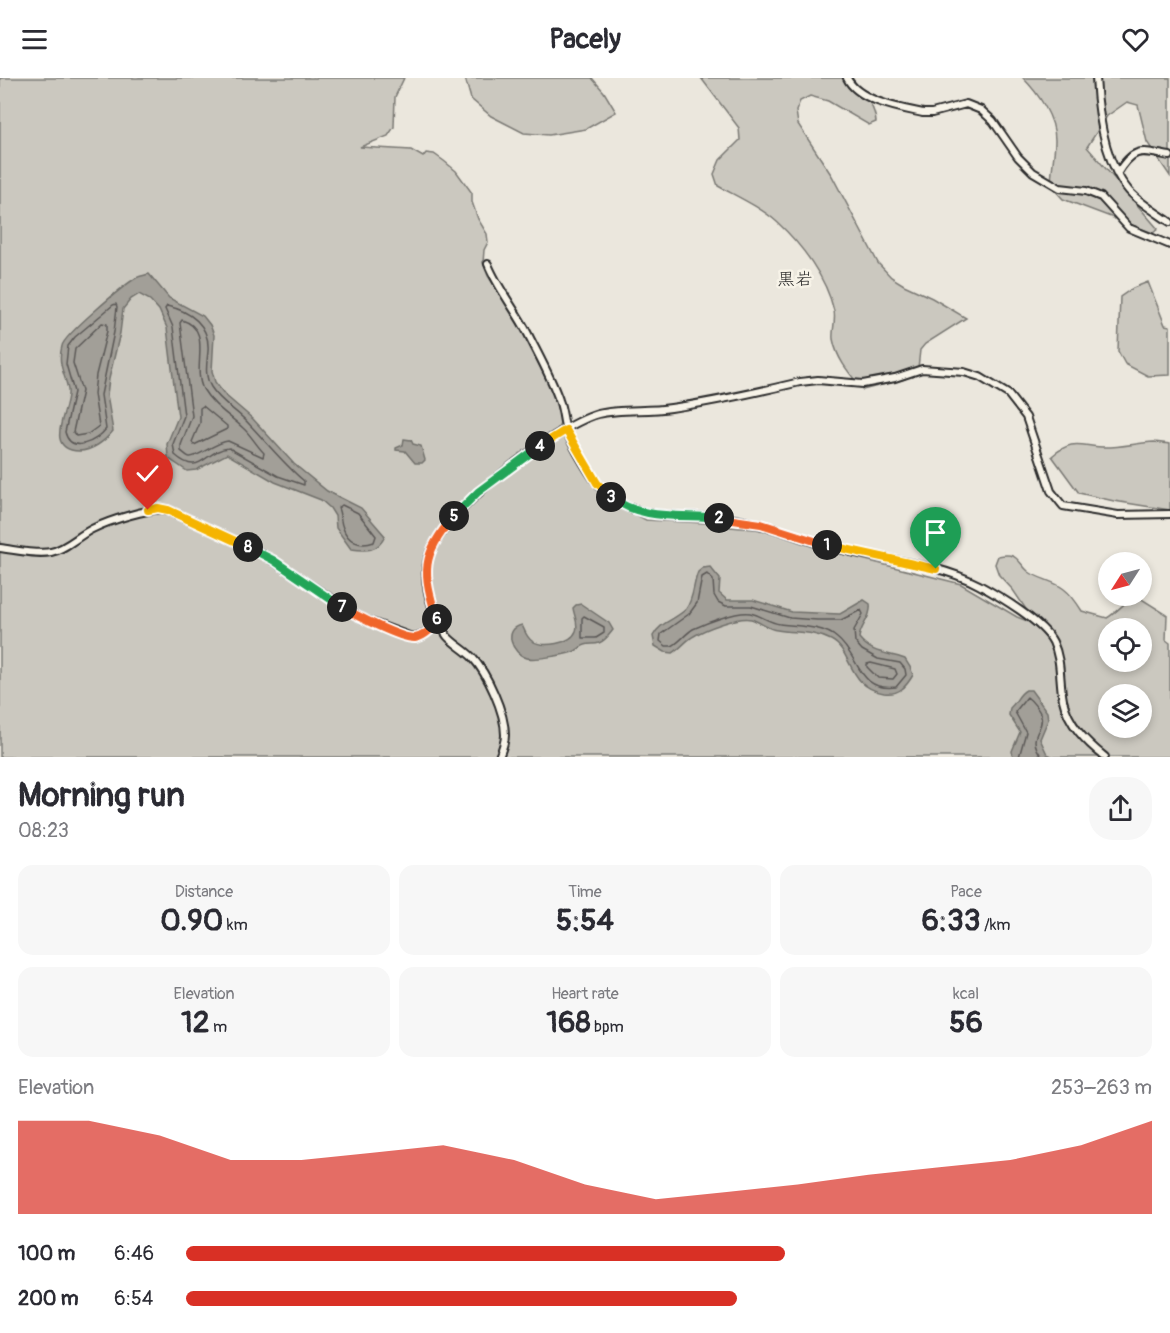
<!DOCTYPE html>
<meta charset="utf-8">
<style>
body{margin:0;font-family:Pangolin,"Klee One",sans-serif;background:#f7f7f7;color:#2b2b33;height:100vh;display:flex;flex-direction:column;font-size:22px;white-space:nowrap}
*{box-sizing:border-box;margin:0}
p{font-size:20px;color:#7c7c81}
.icon{flex:none;width:33px;height:33px;fill:none;stroke:currentColor;stroke-width:2;stroke-linecap:round;stroke-linejoin:round}
.map{position:relative;height:679px;overflow:hidden}
.panel{display:flex;flex-direction:column;background:#fff;flex:1}
.panel>*{flex:none}
.needle{width:39px;rotate:234deg}
.fabs{position:absolute;left:1098px;top:474px;display:grid;gap:12px}
.fabs a{display:grid;place-items:center;width:54px;height:54px;border-radius:50%;background:#fff;box-shadow:0 3px 9px #0003;font-size:30px}
.pin{position:absolute;display:grid;place-items:center;width:51px;height:51px;color:#fff;margin:-62px -26px;border-radius:50% 50% 50% 0;rotate:-45deg;box-shadow:0 0 6px #0007}
.pin .icon{rotate:45deg}
.km{position:absolute;width:30px;height:30px;margin:-15px;border-radius:50%;background:#222;color:#fff;font-size:16px;line-height:30px;text-align:center}
.round{display:grid;place-items:center;flex:none;width:63px;height:63px;border-radius:24px;background:#f7f7f7}
.head{display:flex;align-items:center;justify-content:space-between;height:102px;padding:0 18px}
h1{font-size:33px;font-weight:700;line-height:45px}
.stats{display:grid;grid-template-columns:repeat(3,1fr);gap:9px;height:102px;padding:6px 18px}
.stats div{display:grid;align-content:center;border-radius:15px;background:#f7f7f7;text-align:center}
.stats b{font-size:30px;font-weight:700}
.stats small{font-size:16px;font-weight:400}
.stats p{font-size:16px}
.chart{height:168px;padding:12px 18px}
.chart p{display:flex;justify-content:space-between}
.chart svg{width:100%;height:108px;margin-top:6px;fill:#d93025;opacity:.7}
ul{padding:0 18px;list-style:none;font-size:20px}
li{display:grid;grid-template-columns:96px 72px 1fr;align-items:center;height:45px}
li i{height:15px;border-radius:8px;background:#d93025}
header{display:flex;justify-content:space-between;align-items:center;height:78px;padding:0 18px;background:#fff;font-size:27px;font-weight:700}
.map>svg:first-child{display:block}
.green{fill:#cbc8bf;stroke:#7b7a75;stroke-width:1.5;fill-rule:evenodd}
.water{fill:#a29f98;stroke:#72716c;stroke-width:1.5}
.lines{fill:none;stroke-linecap:round;stroke-linejoin:round}
.shore{stroke:#5b5957;stroke-width:1.5}
.minor-casing{stroke:#2b2b2b;stroke-width:10}
.minor{stroke:#f7f3e8;stroke-width:6}
.split-1-casing{stroke:#fff;stroke-width:12}
.split-2-casing{stroke:#fff;stroke-width:12}
.split-3-casing{stroke:#fff;stroke-width:12}
.split-4-casing{stroke:#fff;stroke-width:12}
.split-5-casing{stroke:#fff;stroke-width:12}
.split-6-casing{stroke:#fff;stroke-width:12}
.split-7-casing{stroke:#fff;stroke-width:12}
.split-8-casing{stroke:#fff;stroke-width:12}
.split-9-casing{stroke:#fff;stroke-width:12}
.split-1{stroke:#f5b400;stroke-width:8}
.split-2{stroke:#f0652b;stroke-width:8}
.split-3{stroke:#22a559;stroke-width:8}
.split-4{stroke:#f5b400;stroke-width:8}
.split-5{stroke:#22a559;stroke-width:8}
.split-6{stroke:#f0652b;stroke-width:8}
.split-7{stroke:#f0652b;stroke-width:8}
.split-8{stroke:#22a559;stroke-width:8}
.split-9{stroke:#f5b400;stroke-width:8}
.labels{text-anchor:middle;dominant-baseline:central;stroke-width:5;stroke-linejoin:round;paint-order:stroke}
.neighbourhood-label{font-size:18px;fill:#2b2b2b;stroke:#f7f3e8}
</style>
<header><svg class="icon" aria-label="menu" viewBox="0 0 24 24"><path d="M4 6h16M4 12h16M4 18h16"/></svg>Pacely<svg class="icon" aria-label="heart" viewBox="0 0 24 24"><path d="M12 20l-8-8c-3-5 5-10 8-4 3-6 11-1 8 4z"/></svg></header>
<div class="map">
<svg width="1170" height="679" viewBox="0 0 1170 679">
<rect width="100%" height="100%" fill="#ebe7dd"/>
<filter id="ink" filterUnits="userSpaceOnUse"><feTurbulence type="fractalNoise" baseFrequency=".0167" numOctaves="2"/><feDisplacementMap in="SourceGraphic" scale="12" xChannelSelector="R" yChannelSelector="G"/><feConvolveMatrix kernelMatrix="1 2 1 2 8 2 1 2 1" color-interpolation-filters="sRGB"/></filter>
<g filter="url(#ink)">
<path class="green" d="M0 0H404L395 19 394 49 388 58 360 69 411 72 423 79 426 75 434 76 444 83 456 93 472 115V124L478 141 487 156 488 164 484 172 483 185 488 198 518 244 554 317 561 344 558 350 605 421 646 442 725 446 730 449 765 452 814 469 961 506 1017 539 1030 544 1032 540 1013 512 999 497 995 486 998 478C1019 474 1016 483 1029 494 1039 501 1054 503 1064 511 1072 517 1077 525 1082 533L1107 540C1119 533 1124 523 1137 518L1167 537 1166 562 1170 565V679H0ZM1108 550H1142V584H1108ZM1108 616H1142V650H1108Z
M465 0H592L604 14 616 34 586 51 549 57 524 55 491 38 471 21Z
M701 0H852C862 14 875 27 876 44L869 47 828 23 810 18 800 23 796 33 798 46 832 98 878 185 891 199 904 207 932 220 966 240 925 266 920 272 918 290 905 301 863 312C850 296 837 282 833 261 832 252 836 242 834 233 826 199 802 167 777 144 760 129 738 119 718 108L714 96 720 82 740 62 739 50Z
M1023 0H1170V98L1147 64 1138 27 1127 24 1107 38 1087 69 1158 151 1153 155 1063 121 1051 108C1051 93 1055 76 1055 62 1055 39 1038 15 1023 0Z
M1148 204 1165 247 1170 248V297L1148 298 1125 286 1118 273 1120 219 1133 210Z
M1154 364 1170 366V432L1114 423 1079 415 1052 378C1074 359 1081 369 1106 369 1121 369 1138 365 1154 364Z"/>
<path class="water" d="M149 196 169 220 203 238 210 247 214 257 212 293 215 304 225 317 253 341 294 386 327 413 361 430 385 458C378 474 366 473 351 471L336 450 335 438 330 430 321 422 275 404 227 376 196 392 187 393 168 380 167 366 178 339 167 250 159 232 150 222 139 216 131 221 123 231 120 255 109 301 107 317 113 353C105 363 92 373 79 373 41 371 71 330 68 312 65 295 57 287 62 268 64 257 124 207 136 200 140 198 145 197 149 196Z
M404 361 411 362 413 366 421 368 425 382 422 385H415L405 373 396 372V370L403 367Z
M710 489 720 501 719 515 727 522H753L792 534 840 536 864 522 870 526C872 539 860 548 859 560 873 577 887 574 905 581L910 589 913 597C906 609 899 617 884 615 847 609 853 573 831 562 814 553 795 555 777 552 767 551 761 544 751 541 739 538 705 551 694 558 686 562 681 570 673 575L665 574 655 568 653 558C660 544 675 542 686 531 694 520 693 506 698 494L703 490Z
M581 526 609 545 613 552C609 557 605 563 599 565 595 567 590 565 585 567 581 568 578 572 573 574 564 577 535 582 527 580 512 576 502 551 522 547 525 553 526 559 532 563 543 570 571 566 576 553 579 545 574 538 573 530L576 527Z
M1026 612H1031L1047 634 1048 642 1040 661 1047 676 1054 679H1013L1012 673 1020 654 1009 637 1010 630C1017 624 1018 616 1026 612Z"/>
<g class="lines">
<path class="shore" d="M116 226 117 229 114 254 101 317 106 351C97 363 71 377 65 354L74 314 66 286 68 268 75 259 113 227Z
M167 228C190 233 210 247 208 273 207 285 204 297 211 309 221 325 238 333 250 347 268 366 284 386 304 403V407L278 398 229 370C204 372 201 400 175 377L173 366 184 338 173 249 165 231Z
M182 242C214 252 191 288 203 311 213 328 229 337 243 350 251 357 256 367 264 375L263 379 228 363C216 364 197 380 190 379 187 379 183 374 181 373V367L192 338 180 245Z
M102 245 107 246V253L96 297 94 316 99 348 88 356 76 358 73 354 82 313 73 285 75 271Z
M203 328 227 348V351L194 367 192 364 200 345V330Z
M342 427 358 435 376 458 374 464C360 469 348 464 343 450 340 443 341 437 338 430Z
M707 496 713 502 714 517 718 524 726 528H751L790 540 817 542H841L861 532 863 536 854 552 855 564 862 572 878 581 900 585 905 591 906 597 896 609C857 614 860 578 837 560 824 548 797 548 780 546 769 545 761 537 750 535 736 533 706 545 693 551 685 556 680 564 672 568H666L660 563 661 556 689 536 697 525 702 499Z
M584 538 604 549V555L596 560H582V540Z
M871 585 895 591 897 596 893 601 878 600 867 589V586Z
M1019 679 1026 654 1015 634 1027 619C1031 622 1040 632 1041 638 1045 653 1025 657 1042 679"/>
<g class="minor-casing">
<path id="minor" d="M847 0C858 23 900 30 923 35H932L966 26 981 32 993 43 1018 79 1033 94 1060 110 1086 113 1101 119 1129 150 1170 167
M1096 0C1098 35 1105 86 1129 113 1140 125 1157 135 1170 144
M1117 96C1134 68 1141 73 1170 78
M488 186C498 211 516 232 528 256 539 278 551 299 559 322 563 332 563 343 566 352 572 367 593 403 604 414 639 447 692 434 734 441 769 447 801 461 834 470 882 482 935 484 979 507 999 518 1043 544 1053 564 1062 583 1059 602 1063 622 1068 646 1086 664 1105 679
M0 470C16 472 36 477 51 474 66 471 78 458 92 451 108 443 150 429 168 432L261 475 363 541 412 559 421 558 439 544
M499 679C502 672 505 665 505 657 505 634 487 595 472 579 464 571 454 566 447 558 433 540 421 503 428 480 441 435 553 349 598 336 621 330 647 334 671 330 714 324 758 314 800 304L818 302 863 306 895 300 922 291 964 294 980 299 1008 316 1026 339 1051 413 1063 428 1118 437 1170 436"/>
</g>
<use href="#minor" class="minor"/>
</g>
</g>
<g class="lines" filter="url(#ink)">
<g class="split-1-casing">
<path id="split-1" d="M827 467 936 491"/>
</g>
<g class="split-2-casing">
<path id="split-2" d="M719 440 761 446 827 467"/>
</g>
<g class="split-3-casing">
<path id="split-3" d="M611 419C641 443 683 436 719 440"/>
</g>
<g class="split-4-casing">
<path id="split-4" d="M540 368 566 352 597 405 611 419"/>
</g>
<g class="split-5-casing">
<path id="split-5" d="M454 438 478 414 540 368"/>
</g>
<g class="split-6-casing">
<path id="split-6" d="M437 541C422 493 421 478 454 438"/>
</g>
<g class="split-7-casing">
<path id="split-7" d="M342 529C355 537 401 561 415 560 424 559 432 550 439 544L437 541"/>
</g>
<g class="split-8-casing">
<path id="split-8" d="M248 469 273 482 342 529"/>
</g>
<g class="split-9-casing">
<path id="split-9" d="M148 432 158 430 168 432 248 469"/>
</g>
<use href="#split-1" class="split-1"/>
<use href="#split-2" class="split-2"/>
<use href="#split-3" class="split-3"/>
<use href="#split-4" class="split-4"/>
<use href="#split-5" class="split-5"/>
<use href="#split-6" class="split-6"/>
<use href="#split-7" class="split-7"/>
<use href="#split-8" class="split-8"/>
<use href="#split-9" class="split-9"/>
</g>
<g class="labels">
<g class="neighbourhood-label">
<text x="795" y="201">黒岩</text>
</g>
</g>
</svg>
<div class="fabs">
<a><svg class="needle" viewBox="-14 -14 28 28"><path d="M0-13l5 13h-10z" fill="#e53935"/><path d="M0 13l5-13h-10z" fill="#7c7c81"/></svg></a>
<a><svg class="icon" aria-label="locate" viewBox="0 0 24 24"><circle cx="12" cy="12" r="6"/><path d="M12 2v4M12 18v4M2 12h4M18 12h4"/></svg></a>
<a><svg class="icon" aria-label="layers" viewBox="0 0 24 24"><path d="M12 4l9 5-9 5-9-5zM3 14l9 5 9-5"/></svg></a>
</div>
<div class="pin" style="left:936px;top:491px;background:#1e9e55"><svg class="icon" aria-label="arrive" viewBox="0 0 24 24"><path d="M6 21V4h12l-3 4 3 4H6"/></svg></div>
<div class="pin" style="left:148px;top:432px;background:#d93025"><svg class="icon" aria-label="check" viewBox="0 0 24 24"><path d="M5 12l5 5 9-10"/></svg></div>
<b class="km" style="left:827px;top:467px">1</b>
<b class="km" style="left:719px;top:440px">2</b>
<b class="km" style="left:611px;top:419px">3</b>
<b class="km" style="left:540px;top:368px">4</b>
<b class="km" style="left:454px;top:438px">5</b>
<b class="km" style="left:437px;top:541px">6</b>
<b class="km" style="left:342px;top:529px">7</b>
<b class="km" style="left:248px;top:469px">8</b>
</div>
<section class="panel">
<div class="head"><div><h1>Morning run</h1><p>08:23</p></div><a class="round"><svg class="icon" aria-label="share" viewBox="0 0 24 24"><path d="M12 15V3M7 8l5-5 5 5M5 13v7h14v-7"/></svg></a></div>
<div class="stats">
<div><p>Distance</p><b>0.90<small> km</small></b></div>
<div><p>Time</p><b>5:54</b></div>
<div><p>Pace</p><b>6:33<small> /km</small></b></div>
</div>
<div class="stats">
<div><p>Elevation</p><b>12<small> m</small></b></div>
<div><p>Heart rate</p><b>168<small> bpm</small></b></div>
<div><p>kcal</p><b>56</b></div>
</div>
<div class="chart"><p><span>Elevation</span>253–263 m</p>
<svg viewBox="0 0 160 44" preserveAspectRatio="none"><path d="M0 44V6L10 6L20 12L30 22L40 22L50 19L60 16L70 22L80 32L90 38L100 35L110 32L120 28L130 25L140 22L150 16L160 6V44z"/></svg>
</div>
<ul>
<li><b>100 m</b>6:46<i style="width:62%"></i></li>
<li><b>200 m</b>6:54<i style="width:57%"></i></li>
</ul>
</section>
